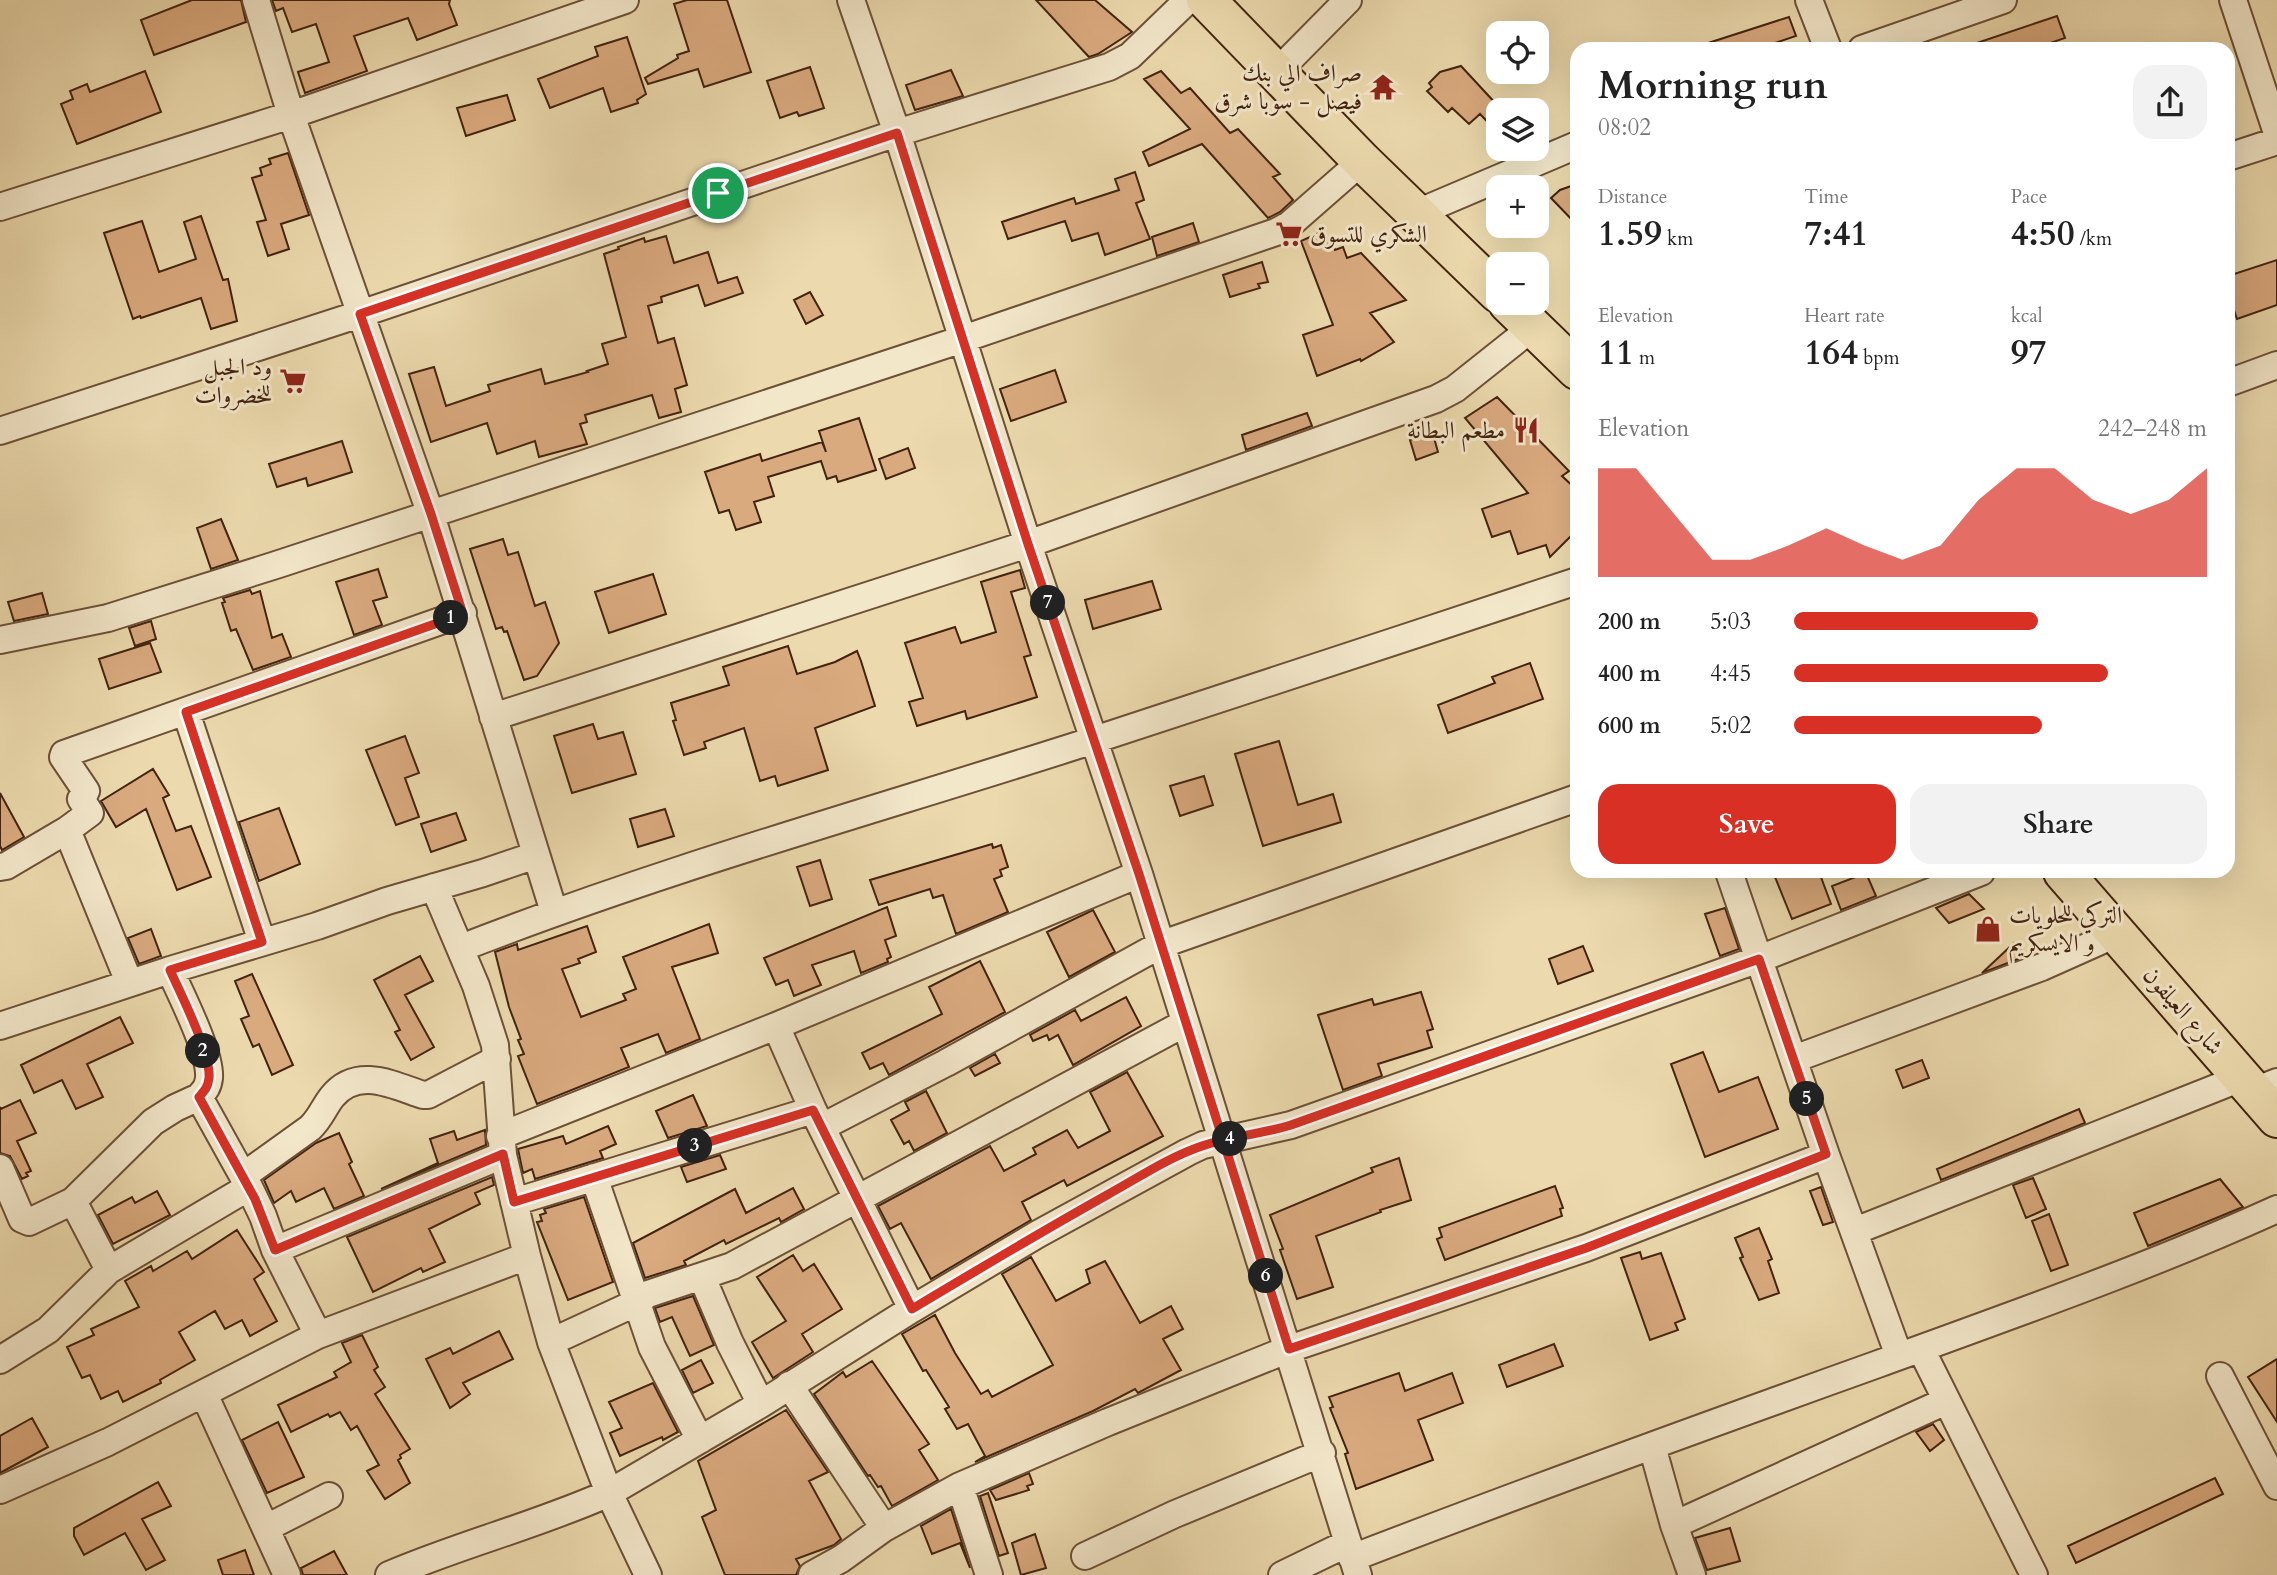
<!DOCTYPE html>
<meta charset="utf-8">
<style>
body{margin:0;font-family:Cardo,Amiri,serif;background:#f2f2f2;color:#222;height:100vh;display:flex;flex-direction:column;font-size:26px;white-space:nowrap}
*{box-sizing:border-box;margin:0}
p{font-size:23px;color:#767676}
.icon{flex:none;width:38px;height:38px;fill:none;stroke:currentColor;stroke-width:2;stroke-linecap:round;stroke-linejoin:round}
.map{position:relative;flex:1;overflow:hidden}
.panel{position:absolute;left:1570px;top:42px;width:665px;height:836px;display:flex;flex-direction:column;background:#fff;border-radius:21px;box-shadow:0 7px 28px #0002}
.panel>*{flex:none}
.fabs{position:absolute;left:1486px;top:21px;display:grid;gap:14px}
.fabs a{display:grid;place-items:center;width:63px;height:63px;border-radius:14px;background:#fff;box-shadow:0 7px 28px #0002;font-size:35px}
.pin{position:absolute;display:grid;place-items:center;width:60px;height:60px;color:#fff;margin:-30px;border:4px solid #fff;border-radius:50%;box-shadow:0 2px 7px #0007}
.km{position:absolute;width:35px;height:35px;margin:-18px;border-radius:50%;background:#222;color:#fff;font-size:19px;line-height:35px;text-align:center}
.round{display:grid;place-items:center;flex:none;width:74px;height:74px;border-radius:21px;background:#f2f2f2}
.headline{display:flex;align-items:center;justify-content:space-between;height:119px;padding:0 28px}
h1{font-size:38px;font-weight:600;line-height:52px}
.stats{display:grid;grid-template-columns:repeat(3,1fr);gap:10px;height:119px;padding:7px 28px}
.stats div{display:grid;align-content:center}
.stats b{font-size:35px;font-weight:600}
.stats small{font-size:19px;font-weight:400}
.stats p{font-size:19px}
.chart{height:196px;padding:14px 28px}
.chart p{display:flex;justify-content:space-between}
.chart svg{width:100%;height:126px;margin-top:7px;fill:#d93025;opacity:.7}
.cta{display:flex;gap:14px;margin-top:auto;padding:14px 28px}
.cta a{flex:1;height:80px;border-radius:21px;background:#d93025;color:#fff;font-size:28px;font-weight:600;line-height:80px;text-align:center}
.cta a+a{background:#f2f2f2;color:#222}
ul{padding:0 28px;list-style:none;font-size:23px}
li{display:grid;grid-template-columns:112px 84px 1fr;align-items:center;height:52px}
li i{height:18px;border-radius:9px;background:#d93025}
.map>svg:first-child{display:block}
.building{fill:#daaa7f;stroke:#42230f;stroke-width:2}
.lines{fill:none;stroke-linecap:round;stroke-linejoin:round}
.street-casing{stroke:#6c5137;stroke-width:30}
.highway-casing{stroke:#42230f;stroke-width:42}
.street{stroke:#f3e7ca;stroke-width:26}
.highway{stroke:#ecdaae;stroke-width:38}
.route-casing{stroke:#fff;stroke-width:14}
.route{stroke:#d93025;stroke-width:9}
.labels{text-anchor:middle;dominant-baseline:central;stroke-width:6;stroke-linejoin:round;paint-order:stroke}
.poi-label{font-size:24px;fill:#42230f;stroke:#f3e7ca;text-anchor:end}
.street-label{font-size:24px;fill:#42230f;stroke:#f3e7ca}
</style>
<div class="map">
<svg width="2277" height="1575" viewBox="0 0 2277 1575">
<rect width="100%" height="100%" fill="#ecdaae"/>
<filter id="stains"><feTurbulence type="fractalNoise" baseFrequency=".00286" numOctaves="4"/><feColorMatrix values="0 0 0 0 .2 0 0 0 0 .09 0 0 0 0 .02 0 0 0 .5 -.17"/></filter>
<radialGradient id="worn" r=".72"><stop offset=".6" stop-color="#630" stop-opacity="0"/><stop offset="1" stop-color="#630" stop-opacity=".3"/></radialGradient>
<path class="building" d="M192 0H241L246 22 154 55 141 20Z
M272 0H450L449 4 457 25 417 40 408 18 354 36 367 71 305 93 298 72 329 62 316 24 292 32 283 8 276 11Z
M687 0H727L751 72 704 87 698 69 648 84 645 78 678 58 677 55 689 51 674 4Z
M1036 0H1095L1132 32 1098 54 1089 57Z
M2057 16 2065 38 2033 49H1968V46Z
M1789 17 1796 36 1757 49H1703L1702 45Z
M627 37 646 94 637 100 638 103 611 112 603 88 550 108 538 79 598 56 595 47Z
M1461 66 1498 106V133L1480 114 1469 124 1452 108 1448 112 1427 91 1432 87 1429 83 1440 72Z
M810 67 824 108 799 116 797 112 780 118 767 81Z
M951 70 963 96 915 110 906 85Z
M145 71 161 112 77 144 61 104 73 99 70 91 87 84 90 92Z
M1161 71 1181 93 1190 88 1230 133 1238 129 1280 174 1273 177 1293 200 1280 212 1268 218 1202 144 1149 166 1143 152 1190 129 1144 79Z
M507 95 515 120 466 136 457 108Z
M288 153 309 215 281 224 289 249 268 256 257 222 266 220 252 178 262 175 260 168 271 164 269 159Z
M1135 172 1144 200 1136 203 1150 239 1105 255 1098 233 1072 241 1065 221 1008 239 1002 222 1074 198 1076 204 1119 190 1115 179Z
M1577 184V225L1551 198 1560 190Z
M201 216 223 280 228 279 237 321 211 329 201 298 141 318 140 316 133 319 104 233 142 221 159 272 196 259 184 222Z
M1193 223 1199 242 1157 256 1152 237Z
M1321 232 1325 241 1330 239 1335 250 1343 247 1347 258 1361 253 1406 300 1370 313 1394 342 1361 361 1360 359 1317 376 1303 335 1333 325 1301 241Z
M666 236 674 263 708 252 718 283 737 277 743 293 705 306 698 285 661 297 662 302 648 306 658 343 674 338 687 385 675 389 681 412 659 418 652 395 585 415 587 422 580 424 587 444 539 457 535 441 497 454 487 423 431 442 409 374 434 367 446 406 490 391 488 385 541 369 545 384 588 372 587 371 608 364 602 344 626 337 604 254 619 249 618 247 644 238 645 242Z
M2277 260V305L2237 319 2228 293V276Z
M1262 262 1268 282 1258 284 1260 288 1230 297 1223 275Z
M810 292 823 315 806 324 794 300Z
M1055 370 1066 402 1011 421 1000 389Z
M1497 397 1569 471 1562 476 1577 490V530L1550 557 1546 545 1518 554 1510 531 1492 537 1482 509 1528 493 1465 418Z
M1307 413 1312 426 1246 450 1242 435Z
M859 418 876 470 838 482 836 476 827 479 821 461 768 477 774 496 754 502 761 522 736 530 729 510 719 513 705 472 760 454 762 461 822 442 826 452 819 431Z
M1432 431 1438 452 1416 460 1410 440Z
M342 441 352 472 308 486 306 478 277 487 269 464Z
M908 448 915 468 886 479 879 459Z
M221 519 238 560 211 569 197 528Z
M503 539 508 555 518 552 535 606 545 602 559 643 537 676 524 680 507 631 504 632 502 627 496 629 470 549Z
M378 569 387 597 373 601 382 625 354 635 336 582Z
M1020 570 1025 588 1011 592 1031 655 1024 657 1037 697 967 719 965 711 917 726 909 702 923 698 905 643 955 627 961 643 996 632 981 582Z
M653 574 666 614 609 633 595 592Z
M1152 581 1161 609 1093 629 1085 600Z
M250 590 252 594 260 591 272 638 282 634 291 657 253 670 236 629 231 631 222 603 225 602 223 598Z
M42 593 48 614 14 621 8 602Z
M151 621 156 639 135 646 129 628Z
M150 643 161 672 109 689 99 659Z
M788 646 797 674 835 662 857 651 861 661 875 706 815 728 828 770 778 786 775 776 760 781 744 728 704 742 706 748 684 755 673 721 676 720 671 703 729 685 723 667Z
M1530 663 1543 699 1448 733 1438 705 1495 683 1492 677Z
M593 724 598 739 623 732 636 774 572 793 554 736Z
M405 736 419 773 405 778 419 817 396 825 366 750Z
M1279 741 1298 805 1333 794 1341 822 1263 846 1235 754Z
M153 769 169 795 163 798 176 831 191 826 211 877 177 890 146 809 116 827 101 801Z
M1204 776 1213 805 1180 816 1170 786Z
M0 793 24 837 2 850 0 846Z
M279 808 300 864 259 881 239 822Z
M665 809 674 836 638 847 630 819Z
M456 813 466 840 431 852 421 824Z
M992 844 993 848 1001 845 1008 867 1000 870 1002 876 994 879 1008 912 956 934 943 895 933 898 930 889 879 905 870 880Z
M820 860 832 899 810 906 797 867Z
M1773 872H1819L1831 904 1792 919Z
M1866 873 1876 896 1841 910 1832 886Z
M1969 894 1984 909 1949 923 1936 908Z
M887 907 896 936 885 940 891 957 887 959 888 962 861 973 854 951 812 965 821 985 794 996 788 980 776 985 764 958Z
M1725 908 1739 949 1720 956 1705 914Z
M1093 910 1115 952 1069 977 1047 932Z
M709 924 718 953 672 967 700 1039 666 1053 658 1034 621 1048 629 1067 537 1104 518 1056 524 1054 518 1040 521 1039 509 1007 495 952 517 944 518 950 587 926 596 952 578 959 580 963 562 969 581 1017 626 1000 623 994 636 989 623 957Z
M151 929 161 956 139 964 128 938Z
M2014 943 2026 956 1982 973Z
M1583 946 1593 971 1558 984 1549 959Z
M420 956 433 981 405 995 434 1047 411 1060 395 1032 400 1030 374 980Z
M980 961 1005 1012 889 1075 883 1063 870 1069 862 1053 942 1014 929 987Z
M252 974 293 1065 272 1075 259 1044 253 1047 241 1019 249 1016 235 981Z
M1421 992 1433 1029 1427 1031 1432 1047 1378 1064 1382 1076 1343 1090 1318 1015 1372 999 1374 1005Z
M1126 997 1141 1026 1073 1065 1058 1035 1049 1040 1047 1035 1033 1041 1030 1035 1075 1010 1081 1021Z
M120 1017 133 1043 87 1064 103 1097 76 1109 62 1080 34 1093 21 1065Z
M1703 1052 1719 1092 1758 1077 1778 1129 1705 1157 1671 1064Z
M995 1054 1000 1063 975 1076 970 1068Z
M1922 1060 1929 1078 1903 1088 1896 1070Z
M1127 1072 1163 1136 1067 1186 1064 1180 1022 1202 1031 1220 931 1279 901 1223 890 1229 878 1206 990 1146 1004 1171 1036 1154 1033 1148 1067 1130 1078 1148 1110 1131 1090 1092Z
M926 1091 947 1133 914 1151 909 1141 904 1144 891 1120 909 1110 905 1102Z
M693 1095 707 1126 668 1138 656 1111Z
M20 1100 36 1133 17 1141 31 1171 26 1173 28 1176 22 1179 10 1156 0 1153V1107L1 1109Z
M2079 1109 2085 1123 1941 1180 1937 1169Z
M608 1126 616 1144 600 1151 603 1158 535 1179 532 1169 523 1173 518 1149 563 1136 566 1144Z
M485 1130 486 1145 381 1189 438 1163 430 1139 454 1131 457 1140Z
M339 1133 352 1162 349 1164 364 1196 334 1209 324 1188 296 1202 291 1191 274 1203 264 1180 316 1143Z
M720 1155 726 1169 687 1182 681 1167Z
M1399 1158 1411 1200 1380 1210 1381 1212 1316 1236 1333 1287 1297 1299 1280 1250 1283 1249 1270 1215 1373 1172 1371 1168Z
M492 1177 494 1185 475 1193 480 1204 429 1229 445 1262 423 1272 421 1268 373 1292 347 1237Z
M2033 1178 2046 1209 2026 1218 2013 1185Z
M2220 1179 2243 1207 2148 1246 2134 1213Z
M1555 1186 1563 1208 1560 1209 1562 1216 1445 1260 1437 1239 1442 1237 1439 1228Z
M1821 1187 1833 1222 1823 1225 1810 1191Z
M793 1188 804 1209 781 1222 779 1218 726 1244 724 1240 684 1261 686 1265 645 1278 633 1243 735 1189 746 1213Z
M157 1191 170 1215 113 1244 98 1215 132 1197 135 1203Z
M584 1197 613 1282 568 1300 537 1222 542 1221 540 1215 546 1213 544 1209Z
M2049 1214 2068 1265 2051 1271 2032 1221Z
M1759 1228 1772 1259 1768 1261 1779 1293 1759 1300 1740 1258 1743 1257 1735 1238Z
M237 1230 264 1272 254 1279 277 1321 250 1336 242 1320 225 1329 215 1311 179 1332 195 1360 160 1380 161 1383 123 1402 118 1391 101 1399 90 1375 82 1378 67 1347 94 1335 91 1329 139 1307 125 1281 151 1266 153 1271 187 1251 192 1259Z
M1640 1252 1642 1259 1661 1253 1685 1319 1675 1323 1678 1330 1650 1340 1621 1258Z
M793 1255 803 1271 814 1264 842 1309 802 1334 813 1352 773 1378 752 1342 786 1321 757 1277Z
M1031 1257 1056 1301 1090 1283 1086 1270 1105 1261 1140 1323 1171 1306 1183 1329 1163 1339 1181 1370 1138 1393 1135 1389 1093 1411 975 1462 985 1456 968 1424 957 1429 945 1409 949 1407 926 1370 923 1371 902 1334 935 1315 955 1353 981 1394 988 1390 992 1397 1053 1365 1002 1274Z
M693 1296 714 1345 690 1356 672 1317 660 1322 655 1308Z
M499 1331 513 1359 463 1383 470 1394 450 1408 426 1359 450 1348 453 1354Z
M362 1335 378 1367 374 1370 385 1387 375 1394 410 1449 400 1455 401 1458 398 1460 410 1483 385 1499 367 1471 379 1465 357 1426 351 1430 340 1412 330 1417 328 1414 291 1432 278 1405 337 1377 334 1372 351 1362 342 1343Z
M1554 1344 1563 1366 1507 1387 1499 1365Z
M2277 1359V1422L2248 1377Z
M701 1360 713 1383 693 1393 682 1370Z
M872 1361 929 1444 919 1450 938 1480 892 1506 881 1486 878 1487 870 1475 868 1476 814 1394 843 1372 846 1377Z
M1399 1373 1405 1391 1452 1373 1463 1403 1418 1420 1433 1460 1356 1489 1345 1454 1348 1453 1330 1408 1333 1407 1329 1397Z
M653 1383 678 1432 663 1440 662 1437 620 1456 610 1433 622 1428 609 1402Z
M786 1410 828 1472 809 1481 841 1539 834 1545 796 1559 800 1566 796 1575H725L702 1517 716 1510 698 1461Z
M32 1418 48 1447 0 1473V1436Z
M278 1422 304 1477 267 1493 242 1440Z
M1933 1424 1944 1440 1930 1451 1916 1432Z
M1029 1473 1033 1484 1027 1486 1029 1490 996 1500 990 1490Z
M2215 1478 2223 1494 2076 1563 2068 1546Z
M158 1482 171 1506 142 1519 165 1560 146 1570 125 1533 84 1555 74 1536V1528Z
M988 1493 1008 1553 999 1556 980 1496Z
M951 1509 970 1568 960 1543 932 1554 921 1526Z
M1730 1528 1740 1561 1707 1570 1695 1538Z
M1035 1534 1046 1568 1021 1575 1012 1543Z
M245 1550 254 1575H223L218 1560Z
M334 1551 347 1575H303L301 1568Z"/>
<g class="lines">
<g class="street-casing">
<path id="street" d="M256 0 291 115 431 515 554 912
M851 0 897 133 1028 544 1139 874 1358 1575
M1809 0 1828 49
M2233 0 2277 133
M1862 49 2003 0
M1277 72 1348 0
M2228 157 2277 141
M0 207 291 115 625 0
M1417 213 1577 145
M2228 383 2277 365
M0 431 360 314 897 133 1109 67 1130 56 1188 0
M0 640 108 618 279 564 963 339 1276 232 1289 225 1362 161
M186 712 262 942
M493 717 1028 544 1436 399 1455 389 1533 327
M67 830 90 813 81 799 86 791 63 757 64 754 463 613
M0 867 6 866 67 830 129 982
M1729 872 1826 1155 1899 1356
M434 887 476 986 495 1045 503 1155 527 1256 551 1342 609 1493 648 1575
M461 948C668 867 883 808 1094 740 1256 688 1416 634 1577 581
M0 1026 170 970
M776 1026 813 1110 912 1309
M1794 1059 2042 967 2116 934
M2254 1091 2277 1082
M822 1127 946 1063 1160 945 1577 798
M500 1136 776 1026 1139 874
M0 1168 22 1219 29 1222 73 1201 153 1122 175 1108 199 1097
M243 1176 310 1128C320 1119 324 1107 332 1097 357 1066 393 1085 423 1095H428L497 1059
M594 1177 652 1347 700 1440
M249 1187 263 1216 275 1250 318 1335
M73 1201 109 1270
M514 1202 813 1110
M1855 1231 2241 1078
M275 1250 503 1155
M702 1277 730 1343 761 1404
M551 1342 629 1306 648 1294 732 1266 1185 1023
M1921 1349 2034 1575
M0 1360 48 1330 109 1270 249 1187 199 1097C205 1090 208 1087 209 1078 211 1053 181 995 170 970L317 926 387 901 483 873 536 855
M2220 1376 2277 1486
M789 1385 884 1528
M204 1394 287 1575
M1652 1446 1674 1525 1692 1575
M960 1486 989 1575
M0 1490 108 1442 318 1335 527 1256
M1674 1525 1946 1401
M266 1528 329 1496
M1085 1556 1175 1514 1322 1453
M1352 1558C1526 1491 1702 1427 1878 1364 2012 1315 2147 1268 2277 1209
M389 1575C461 1544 538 1525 609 1493L761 1404 912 1309 1038 1234 1188 1152 1203 1145 1291 1125 1759 959 1981 872
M812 1575 841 1559 884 1528 960 1486 1108 1422 1289 1349 1586 1248 1826 1155
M1282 1575 1348 1543"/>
</g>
<g class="highway-casing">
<path id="highway" d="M1206 0 1362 161 1498 293
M1508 303 1577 370
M2063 872 2277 1118"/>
</g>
<use href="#street" class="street"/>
<use href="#highway" class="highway"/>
</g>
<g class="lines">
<g class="route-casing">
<path id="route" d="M718 193 360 314 431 514 463 614 186 712 262 942 170 970C181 995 211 1053 209 1078 208 1087 205 1090 199 1097L255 1199 275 1250 503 1154 514 1202 813 1110 912 1309C977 1270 1041 1232 1107 1195 1138 1178 1169 1157 1202 1146 1231 1136 1262 1134 1291 1125L1759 959 1826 1154 1586 1248 1289 1349 1139 874 1028 544 897 133 718 193"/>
</g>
<use href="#route" class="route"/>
</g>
<defs>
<g id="temple-bare" transform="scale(2.1)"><path d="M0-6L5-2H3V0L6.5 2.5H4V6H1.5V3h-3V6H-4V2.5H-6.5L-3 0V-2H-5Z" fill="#8f2418" stroke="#f3e7ca" stroke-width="2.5" paint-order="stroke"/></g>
<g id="supermarket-bare" transform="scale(2.1)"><path d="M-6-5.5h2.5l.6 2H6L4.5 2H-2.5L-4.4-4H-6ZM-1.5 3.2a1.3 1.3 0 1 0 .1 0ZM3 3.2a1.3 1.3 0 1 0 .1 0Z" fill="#8f2418" stroke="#f3e7ca" stroke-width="2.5" paint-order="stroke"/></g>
<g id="restaurant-bare" transform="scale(2.1)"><path d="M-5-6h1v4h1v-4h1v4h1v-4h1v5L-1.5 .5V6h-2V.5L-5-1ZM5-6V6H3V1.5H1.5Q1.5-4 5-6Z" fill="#8f2418" stroke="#f3e7ca" stroke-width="2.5" paint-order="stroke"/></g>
<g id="shop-bare" transform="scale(2.1)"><path d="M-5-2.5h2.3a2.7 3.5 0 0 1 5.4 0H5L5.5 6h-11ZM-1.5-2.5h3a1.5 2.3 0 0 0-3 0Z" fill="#8f2418" stroke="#f3e7ca" stroke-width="2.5" paint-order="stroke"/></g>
</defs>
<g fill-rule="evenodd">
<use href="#temple-bare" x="1383" y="87"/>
<use href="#supermarket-bare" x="1289" y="234"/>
<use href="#supermarket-bare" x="293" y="381"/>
<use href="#restaurant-bare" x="1526" y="430"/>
<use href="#shop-bare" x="1988" y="929"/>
</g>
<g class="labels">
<g class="poi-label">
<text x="1362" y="73">صراف الي بنك<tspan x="1362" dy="28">فيصل - سوبا شرق</tspan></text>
<text x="1310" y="234" text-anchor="start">الشكري للتسوق</text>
<text x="272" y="367">ود الجبل<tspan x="272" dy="28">للخضروات</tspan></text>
<text x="1505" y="430">مطعم البطانة</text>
<text x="2009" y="915" text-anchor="start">التركي للحلويات<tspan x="2009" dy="28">و الايسكريم</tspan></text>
</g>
<g class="street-label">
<text transform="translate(2183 1011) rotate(49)">شارع العيلفون</text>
</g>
</g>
<rect width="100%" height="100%" filter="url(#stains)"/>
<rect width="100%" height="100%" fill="url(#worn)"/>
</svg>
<div class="fabs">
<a><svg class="icon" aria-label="locate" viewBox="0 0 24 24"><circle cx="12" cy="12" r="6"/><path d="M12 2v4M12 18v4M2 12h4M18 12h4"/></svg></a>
<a><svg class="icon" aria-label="layers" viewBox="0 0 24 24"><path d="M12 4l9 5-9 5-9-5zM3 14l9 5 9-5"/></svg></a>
<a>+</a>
<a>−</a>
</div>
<div class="pin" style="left:718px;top:193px;background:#1e9e55"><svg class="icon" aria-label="arrive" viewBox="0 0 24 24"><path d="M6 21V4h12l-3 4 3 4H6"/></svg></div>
<b class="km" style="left:451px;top:618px">1</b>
<b class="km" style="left:203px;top:1051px">2</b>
<b class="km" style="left:695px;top:1146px">3</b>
<b class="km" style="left:1230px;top:1139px">4</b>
<b class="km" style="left:1807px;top:1099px">5</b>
<b class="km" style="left:1266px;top:1276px">6</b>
<b class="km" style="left:1048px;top:603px">7</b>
<section class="panel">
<div class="headline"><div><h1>Morning run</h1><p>08:02</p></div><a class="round"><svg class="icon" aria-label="share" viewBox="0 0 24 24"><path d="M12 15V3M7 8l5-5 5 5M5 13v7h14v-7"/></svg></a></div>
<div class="stats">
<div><p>Distance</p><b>1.59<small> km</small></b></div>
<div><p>Time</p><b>7:41</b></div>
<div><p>Pace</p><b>4:50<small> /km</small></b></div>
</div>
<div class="stats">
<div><p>Elevation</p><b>11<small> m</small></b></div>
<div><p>Heart rate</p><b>164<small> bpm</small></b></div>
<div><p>kcal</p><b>97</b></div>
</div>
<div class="chart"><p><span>Elevation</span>242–248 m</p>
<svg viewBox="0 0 160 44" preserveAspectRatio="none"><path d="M0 44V6L10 6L20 22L30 38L40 38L50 33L60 27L70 33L80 38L90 33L100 17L110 6L120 6L130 17L140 22L150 17L160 6V44z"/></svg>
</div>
<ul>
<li><b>200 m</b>5:03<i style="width:59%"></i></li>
<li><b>400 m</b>4:45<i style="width:76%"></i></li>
<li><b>600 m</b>5:02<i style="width:60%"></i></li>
</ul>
<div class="cta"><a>Save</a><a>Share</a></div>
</section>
</div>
